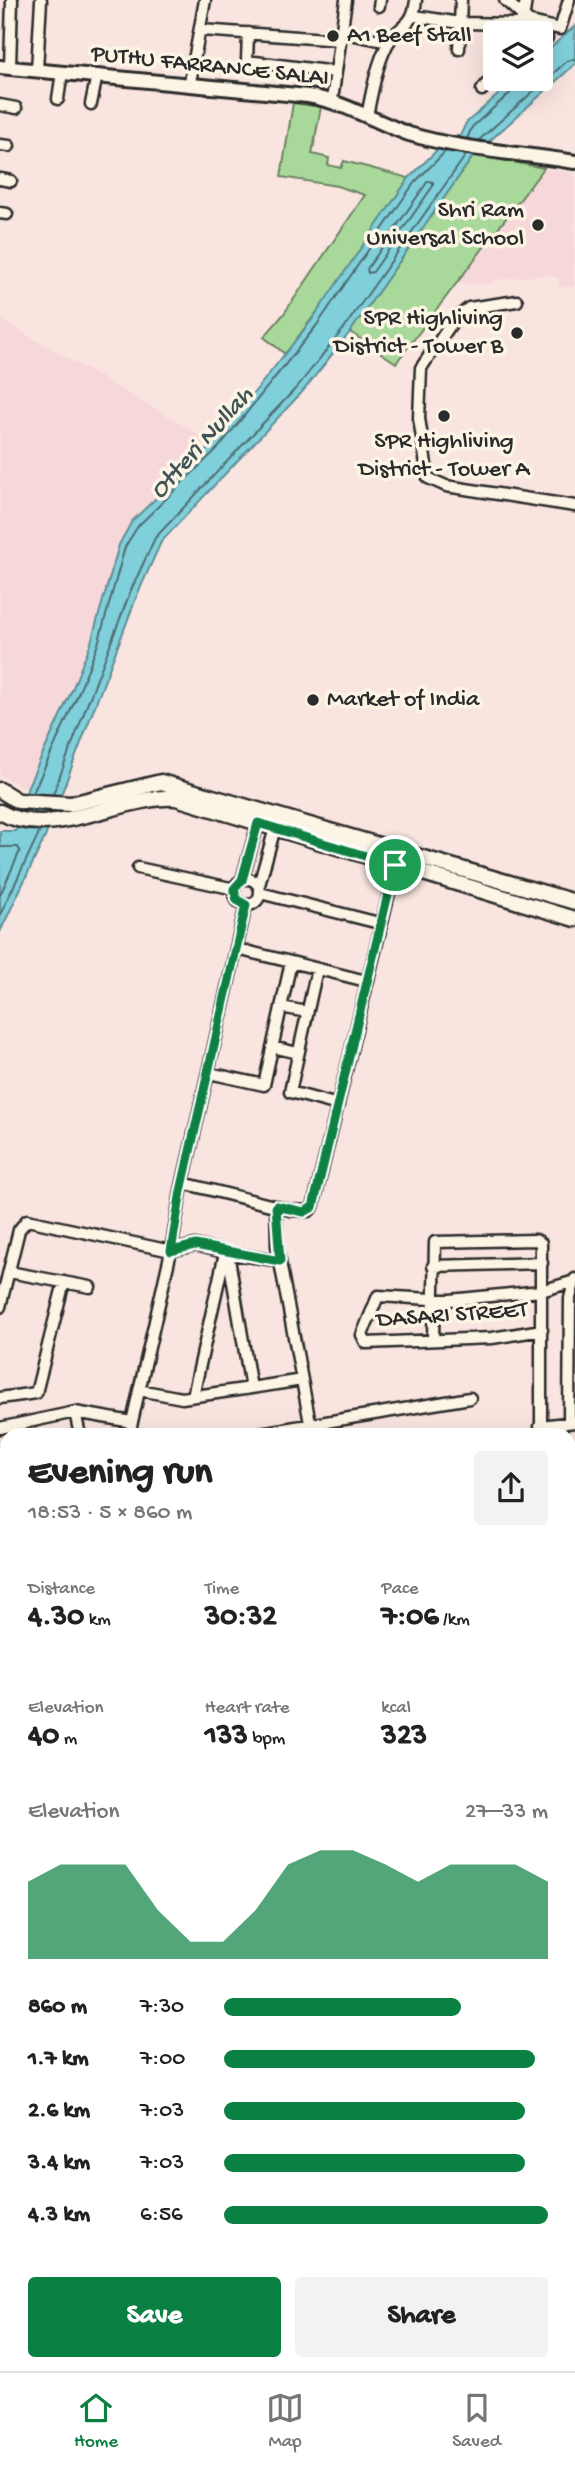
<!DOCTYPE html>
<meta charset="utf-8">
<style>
body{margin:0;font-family:"Gochi Hand",sans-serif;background:#f2f2f2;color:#222;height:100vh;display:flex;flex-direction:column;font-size:26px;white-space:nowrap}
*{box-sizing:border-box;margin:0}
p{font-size:23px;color:#767676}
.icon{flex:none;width:38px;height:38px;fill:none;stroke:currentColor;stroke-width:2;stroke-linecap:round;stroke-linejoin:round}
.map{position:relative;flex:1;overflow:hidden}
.drawer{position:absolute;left:0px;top:1428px;width:576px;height:943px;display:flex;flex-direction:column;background:#fff;border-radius:21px 21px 0 0;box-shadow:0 7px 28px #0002}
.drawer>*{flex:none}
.controls{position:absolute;left:483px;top:21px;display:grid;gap:14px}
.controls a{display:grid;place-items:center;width:70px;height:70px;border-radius:7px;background:#fff;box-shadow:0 7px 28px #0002;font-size:35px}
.pin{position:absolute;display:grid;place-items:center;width:60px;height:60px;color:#fff;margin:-30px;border:4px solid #fff;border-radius:50%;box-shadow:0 2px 7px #0007}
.round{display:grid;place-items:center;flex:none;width:74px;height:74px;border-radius:7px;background:#f2f2f2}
.summary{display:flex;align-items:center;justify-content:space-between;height:119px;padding:0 28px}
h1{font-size:38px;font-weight:700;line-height:52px}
.stats{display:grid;grid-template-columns:repeat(3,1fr);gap:10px;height:119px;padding:7px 28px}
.stats div{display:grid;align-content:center}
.stats b{font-size:30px;font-weight:700}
.stats small{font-size:19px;font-weight:400}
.stats p{font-size:19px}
.chart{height:196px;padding:14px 28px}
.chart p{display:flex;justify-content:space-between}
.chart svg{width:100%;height:126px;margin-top:7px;fill:#0b8043;opacity:.7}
.action{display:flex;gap:14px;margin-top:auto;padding:14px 28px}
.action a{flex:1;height:80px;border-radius:7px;background:#0b8043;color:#fff;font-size:28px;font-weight:700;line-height:80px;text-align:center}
.action a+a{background:#f2f2f2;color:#222}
ul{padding:0 28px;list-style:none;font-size:23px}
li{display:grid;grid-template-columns:112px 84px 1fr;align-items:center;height:52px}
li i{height:18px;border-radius:9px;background:#0b8043}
.tabs{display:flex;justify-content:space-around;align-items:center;height:98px;border-top:2px solid #e0e0e0;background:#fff;font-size:19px;color:#767676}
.tabs a{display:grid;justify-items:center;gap:4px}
.tabs .selected{color:#0b8043}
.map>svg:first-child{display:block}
.built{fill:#f7d8da}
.green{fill:#a9d99a;stroke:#6a8262;stroke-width:2}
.water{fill:#80d0dc;stroke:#5e8e95;stroke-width:2}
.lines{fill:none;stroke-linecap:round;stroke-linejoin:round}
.shore{stroke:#4d6d72;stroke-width:2}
.minor-casing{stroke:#2b2b2b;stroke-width:15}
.tertiary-casing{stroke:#2b2b2b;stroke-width:18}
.secondary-casing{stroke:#2b2b2b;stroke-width:19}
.minor{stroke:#fcf5e5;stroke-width:10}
.tertiary{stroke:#fcf5e5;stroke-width:12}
.secondary{stroke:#fcf5e5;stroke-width:14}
.rail{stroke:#2b2b2b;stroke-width:2.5}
.route-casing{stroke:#fff;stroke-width:14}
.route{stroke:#0b8043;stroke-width:9}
.poi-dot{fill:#2b2b2b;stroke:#fcf5e5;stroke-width:2.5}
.labels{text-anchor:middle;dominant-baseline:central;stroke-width:7;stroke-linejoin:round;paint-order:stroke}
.poi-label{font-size:24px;fill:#2b2b2b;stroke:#fcf5e5;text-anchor:start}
.street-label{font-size:24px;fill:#2b2b2b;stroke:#fcf5e5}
.water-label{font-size:26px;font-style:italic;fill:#405457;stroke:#fcf5e5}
</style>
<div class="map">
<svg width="575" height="2371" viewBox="0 0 575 2371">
<rect width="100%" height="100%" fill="#f9e4df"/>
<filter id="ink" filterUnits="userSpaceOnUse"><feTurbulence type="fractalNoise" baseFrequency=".0143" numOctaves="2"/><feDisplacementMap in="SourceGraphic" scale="14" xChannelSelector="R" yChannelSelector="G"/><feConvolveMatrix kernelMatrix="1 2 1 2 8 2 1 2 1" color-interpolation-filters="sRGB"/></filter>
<g filter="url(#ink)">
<path class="built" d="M544 168 575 174 574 286 560 287 558 278 547 275 496 280 489 284 456 283Z
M0 319 214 443 132 521 72 690 28 786H21L0 775Z
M7 1513V1623L0 1625V1514Z
M7 1945V2062H0V1946Z"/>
<path class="green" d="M293 103 321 107 312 154 329 158 328 165 341 168 344 161 409 178 338 284 285 354 264 337 283 315 365 195 337 186 281 177Z
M474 155 544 168 396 363 350 332Z
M569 1974 575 1975V2059H569Z"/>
<path class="water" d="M575 26V64L474 155 350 332 303 391 161 542 138 593 45 837 0 932V831H16L28 786 72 690 91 642 119 545 132 521 214 443 311 321 409 178 451 136H460L466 123 516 79H541V56Z"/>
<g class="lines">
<path class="shore" d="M467 139 472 127 517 87 520 79
M478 141 567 61 575 59
M428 181 433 182V186L373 272 368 273 367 269Z
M33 793 79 692 98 644 125 547 138 526 219 447 317 325 414 183 446 151
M53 794 131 590 155 538 298 386 344 328 466 155
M0 847H18L20 851 0 895
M0 915 40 831"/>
<g class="minor-casing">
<path id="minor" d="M505 0 547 38
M379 6 380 0
M415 16 460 23 518 24 523 20
M523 20 560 29 569 0
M523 20 526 0
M201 30 340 40
M340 32 389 42
M248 33 247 61 335 72
M459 49 461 0
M10 67 12 0
M37 70 41 0
M190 82 205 0
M482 90 495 73
M58 99 62 72
M332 100 346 0
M91 104 97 75
M0 105 16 108
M367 116C372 92 376 67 387 45 398 24 413 29 416 0
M0 145 9 146
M0 179 11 181
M0 213 7 214
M517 301 469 308 453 321 421 368 419 418 428 478 446 486 575 506
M138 868 235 889
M234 892a13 13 0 1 1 26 0a13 13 0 1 1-26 0Z
M242 880 258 823
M259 885 275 828
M260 893 379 923
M291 962 366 981
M317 969 290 1092 338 1105
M281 1007 307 1012
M272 1047 298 1053
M209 1073 264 1085 291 962 237 949
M183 1183 290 1210 309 1211 313 1207 397 860
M276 1206 277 1246 310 1423
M228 1253 280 1261
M433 1266 542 1263
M9 1272 90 1287
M0 1307 19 1230 27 1220 171 1251 129 1435
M542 1330 492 1338 366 1343 362 1335 378 1296 450 1300 541 1291 575 1281
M433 1339 435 1242 536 1240 541 1243V1435
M251 1388 302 1380
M139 1390 182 1398 251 1388 228 1253 195 1245 171 1251 181 1191 246 905
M193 1396 225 1253
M0 1398 36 1393 64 1282
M75 1412 80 1435
M569 1422 570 1298 575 1279
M540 1426 575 1422
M0 1428 75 1412 132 1422
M248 1435 470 1398
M0 1453 3 1471
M571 1539 569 1611 575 1612
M0 1702 7 1701
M0 1744 7 1743
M0 1797 7 1796
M569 1811H575
M0 1836H7
M569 1922H575
M569 2151H575
M569 2208H575
M0 2250 7 2251
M0 2279 7 2281
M0 2313 7 2314
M0 2323 7 2324
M569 2350H575
M290 2364 328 2371
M418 2364 472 2371
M0 2369 3 2371
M54 2371 56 2364
M96 2371 97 2364
M130 2371 131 2364
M164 2371 165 2364
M218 2371 220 2364
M249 2371 250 2364
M370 2371 371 2364"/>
</g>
<g class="tertiary-casing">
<path id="tertiary" d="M0 67 308 96C345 102 375 122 409 134 462 150 521 153 575 162"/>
</g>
<g class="secondary-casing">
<path id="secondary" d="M0 790 18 801 71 804 161 782 575 902
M0 812C52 842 120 795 176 798L575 919
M569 1540 575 1539
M0 1685 7 1684
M0 2204 7 2203
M569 2290 575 2291"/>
</g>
<use href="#minor" class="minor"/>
<use href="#tertiary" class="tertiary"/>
<use href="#secondary" class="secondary"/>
<path class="rail" d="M569 1477 575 1476
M569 1493 575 1492
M0 1572 7 1570
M0 1592 7 1591
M0 1605 7 1604"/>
</g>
</g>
<g class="lines" filter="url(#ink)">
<g class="route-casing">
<path id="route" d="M258 823 395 865 313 1207 304 1212 276 1206 280 1261 195 1245 171 1251 181 1191 246 905 237 900 234 889 242 880Z"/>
</g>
<use href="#route" class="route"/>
</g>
<g class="poi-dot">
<circle cx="333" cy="36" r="7"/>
<circle cx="538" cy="225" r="7"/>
<circle cx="517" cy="333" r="7"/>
<circle cx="444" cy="416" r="7"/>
<circle cx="313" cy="700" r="7"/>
</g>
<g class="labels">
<g class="poi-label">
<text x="347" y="36">A1 Beef Stall</text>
<text x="524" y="211" text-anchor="end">Shri Ram<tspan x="524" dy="28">Universal School</tspan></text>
<text x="503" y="319" text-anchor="end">SPR Highliving<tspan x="503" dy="28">District - Tower B</tspan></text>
<text x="444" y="442" text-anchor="middle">SPR Highliving<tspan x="444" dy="28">District - Tower A</tspan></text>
<text x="327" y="700">Market of India</text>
</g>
<g class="street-label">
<text transform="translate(210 67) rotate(6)">PUTHU FARRANCE SALAI</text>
<text transform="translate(452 1316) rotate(-4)">DASARI STREET</text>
</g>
<g class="water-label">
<text transform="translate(203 444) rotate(-48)">Otteri Nullah</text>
</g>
</g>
</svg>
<div class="controls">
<a><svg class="icon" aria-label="layers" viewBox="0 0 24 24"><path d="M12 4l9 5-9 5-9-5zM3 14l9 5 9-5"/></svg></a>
</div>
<div class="pin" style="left:395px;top:865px;background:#1e9e55"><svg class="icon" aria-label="arrive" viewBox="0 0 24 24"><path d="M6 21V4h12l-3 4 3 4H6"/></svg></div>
<section class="drawer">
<div class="summary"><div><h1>Evening run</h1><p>18:53 · 5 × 860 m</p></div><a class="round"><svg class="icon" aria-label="share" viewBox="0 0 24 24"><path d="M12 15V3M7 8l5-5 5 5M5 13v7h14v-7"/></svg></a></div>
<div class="stats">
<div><p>Distance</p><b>4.30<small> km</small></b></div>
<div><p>Time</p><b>30:32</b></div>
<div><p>Pace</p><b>7:06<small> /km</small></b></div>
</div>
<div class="stats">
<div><p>Elevation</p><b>40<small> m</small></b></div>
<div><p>Heart rate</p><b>133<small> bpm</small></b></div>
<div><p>kcal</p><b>323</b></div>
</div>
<div class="chart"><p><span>Elevation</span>27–33 m</p>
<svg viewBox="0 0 160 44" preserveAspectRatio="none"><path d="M0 44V17L10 11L20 11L30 11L40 27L50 38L60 38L70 27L80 11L90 6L100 6L110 11L120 17L130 11L140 11L150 11L160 17V44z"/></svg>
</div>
<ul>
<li><b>860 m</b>7:30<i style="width:73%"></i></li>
<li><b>1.7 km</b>7:00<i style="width:96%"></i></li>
<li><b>2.6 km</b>7:03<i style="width:93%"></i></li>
<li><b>3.4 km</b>7:03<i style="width:93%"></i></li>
<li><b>4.3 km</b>6:56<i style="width:100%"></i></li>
</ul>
<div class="action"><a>Save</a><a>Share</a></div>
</section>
</div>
<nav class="tabs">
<a class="selected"><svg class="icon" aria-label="home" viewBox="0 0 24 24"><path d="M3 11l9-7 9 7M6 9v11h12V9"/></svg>Home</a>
<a><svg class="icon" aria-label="map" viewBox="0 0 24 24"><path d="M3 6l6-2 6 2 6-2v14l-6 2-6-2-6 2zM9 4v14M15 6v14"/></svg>Map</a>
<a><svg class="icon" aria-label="saved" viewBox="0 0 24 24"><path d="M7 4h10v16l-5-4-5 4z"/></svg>Saved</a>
</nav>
